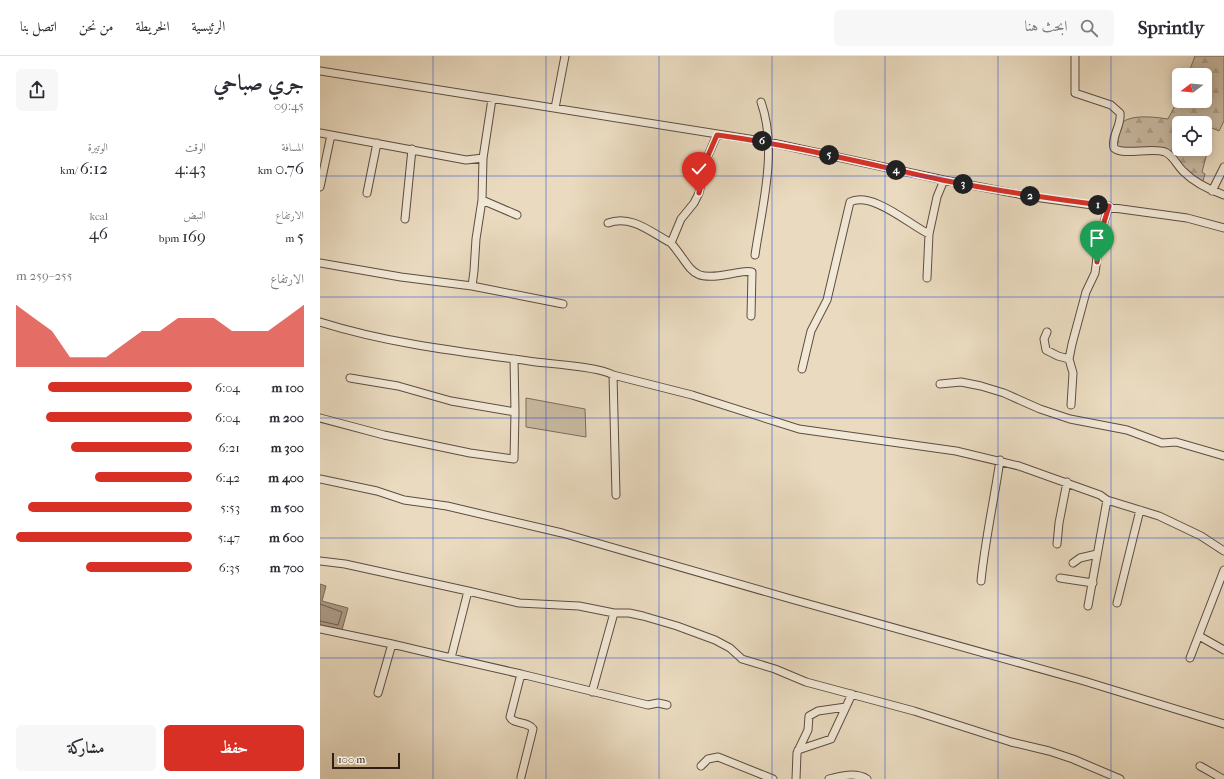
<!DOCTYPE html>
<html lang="ar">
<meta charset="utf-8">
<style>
body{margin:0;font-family:"IM FELL French Canon",Amiri,serif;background:#f7f7f7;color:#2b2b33;direction:rtl;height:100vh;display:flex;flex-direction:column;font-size:15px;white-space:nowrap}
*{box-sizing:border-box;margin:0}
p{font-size:13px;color:#7c7c81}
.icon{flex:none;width:22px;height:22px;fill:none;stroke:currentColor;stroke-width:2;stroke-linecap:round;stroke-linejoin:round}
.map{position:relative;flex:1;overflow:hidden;direction:ltr}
.sheet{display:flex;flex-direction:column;background:#fff;width:320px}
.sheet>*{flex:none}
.needle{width:26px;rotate:254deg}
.tools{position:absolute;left:852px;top:12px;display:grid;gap:8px}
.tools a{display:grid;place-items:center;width:40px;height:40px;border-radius:6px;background:#fff;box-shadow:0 2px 10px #0003;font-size:20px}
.scale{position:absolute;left:12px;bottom:10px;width:68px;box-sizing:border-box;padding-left:4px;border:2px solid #301e16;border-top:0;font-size:11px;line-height:14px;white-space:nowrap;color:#301e16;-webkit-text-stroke:3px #f1e8d6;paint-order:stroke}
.pin{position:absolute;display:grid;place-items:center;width:34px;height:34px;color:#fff;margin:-41px -17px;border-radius:50% 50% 50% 0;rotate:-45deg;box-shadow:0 0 4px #0007}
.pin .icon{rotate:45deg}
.km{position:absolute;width:20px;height:20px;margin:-10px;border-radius:50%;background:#222;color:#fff;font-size:11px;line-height:20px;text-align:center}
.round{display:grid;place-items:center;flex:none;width:42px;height:42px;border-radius:6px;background:#f7f7f7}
.overview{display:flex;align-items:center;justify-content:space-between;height:68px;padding:0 16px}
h1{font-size:22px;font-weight:600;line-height:30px}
.metrics{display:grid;grid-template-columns:repeat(3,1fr);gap:6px;height:68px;padding:4px 16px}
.metrics div{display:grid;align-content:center}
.metrics b{font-size:17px;font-weight:600}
.metrics small{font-size:11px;font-weight:400}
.metrics p{font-size:11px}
.chart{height:112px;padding:8px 16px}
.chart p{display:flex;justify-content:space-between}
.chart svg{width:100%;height:72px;margin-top:4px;fill:#d93025;opacity:.7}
.primary-button{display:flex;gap:8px;margin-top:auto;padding:8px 16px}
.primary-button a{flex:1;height:46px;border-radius:6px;background:#d93025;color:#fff;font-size:16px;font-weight:600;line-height:46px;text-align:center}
.primary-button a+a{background:#f7f7f7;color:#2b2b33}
ul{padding:0 16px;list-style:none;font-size:13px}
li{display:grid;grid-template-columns:64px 48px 1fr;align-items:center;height:30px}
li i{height:10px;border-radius:5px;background:#d93025}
header{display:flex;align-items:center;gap:24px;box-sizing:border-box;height:56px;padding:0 20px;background:#fff;border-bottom:1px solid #e1e1e2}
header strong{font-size:19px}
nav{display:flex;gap:22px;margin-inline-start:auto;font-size:14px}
.search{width:280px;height:36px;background:#f7f7f7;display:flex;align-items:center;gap:10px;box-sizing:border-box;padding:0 14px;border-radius:6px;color:#7c7c81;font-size:15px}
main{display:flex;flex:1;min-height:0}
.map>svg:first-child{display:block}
.grass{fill:#cabba3;stroke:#7d6c5c}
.forest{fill:url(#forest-firs);stroke:#7d6c5c}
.water{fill:#ab9b86;stroke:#7a6959}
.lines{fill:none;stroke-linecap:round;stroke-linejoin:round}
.shore{stroke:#6e5c4e;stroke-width:1}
.minor-casing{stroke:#5e4d40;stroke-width:9}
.minor{stroke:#f1e8d6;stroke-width:7}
.route-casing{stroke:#fff;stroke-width:8}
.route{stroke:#d93025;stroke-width:5}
.grid{fill:none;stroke:#1d4ed8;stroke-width:1;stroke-opacity:0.55}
</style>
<header>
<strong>Sprintly</strong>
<div class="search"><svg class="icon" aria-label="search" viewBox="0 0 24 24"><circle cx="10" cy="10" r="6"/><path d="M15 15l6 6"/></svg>ابحث هنا</div>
<nav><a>الرئيسية</a><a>الخريطة</a><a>من نحن</a><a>اتصل بنا</a></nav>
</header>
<main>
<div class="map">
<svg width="904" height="723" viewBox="0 0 904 723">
<defs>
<pattern id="forest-firs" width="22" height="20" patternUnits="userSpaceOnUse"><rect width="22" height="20" fill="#cabba3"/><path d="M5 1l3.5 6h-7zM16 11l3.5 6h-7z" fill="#aea08c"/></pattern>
</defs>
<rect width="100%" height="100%" fill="#eadbc0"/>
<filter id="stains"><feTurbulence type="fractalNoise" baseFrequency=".005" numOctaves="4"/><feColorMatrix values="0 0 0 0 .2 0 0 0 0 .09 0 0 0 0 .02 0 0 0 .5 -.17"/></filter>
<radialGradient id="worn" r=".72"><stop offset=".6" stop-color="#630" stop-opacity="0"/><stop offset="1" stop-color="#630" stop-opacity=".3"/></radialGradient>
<path class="grass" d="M206 342 265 353 266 381 206 371Z"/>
<path class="forest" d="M875 0H904V65L899 75 887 70 885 82V67H859V93H885L887 97 882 116 885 118 882 128 867 119 839 94 796 95C796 90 795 84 795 79 798 55 833 61 848 63L859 42V45H885V19H868Z"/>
<path class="water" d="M0 528 6 530 2 545 28 552 22 574 0 569Z"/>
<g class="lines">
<path class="shore" d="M0 548 22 556 18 569 0 565"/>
<g class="minor-casing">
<path id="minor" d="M755 0V37L791 49 800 57C802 69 791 80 794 92 802 100 832 91 845 96 854 100 857 110 864 116 875 127 890 134 904 139
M0 15 448 86 624 124 714 141 867 162 904 172
M172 43 163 102 162 144 197 159
M235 52 245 0
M0 77 146 104 163 102
M0 131 11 79
M892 135 904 111
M47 137 57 87
M85 163 92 93
M288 167C311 158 332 177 351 187L361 163 374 147 379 137 386 104 397 79
M351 187C374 214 369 226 410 218 417 217 426 214 432 216L431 260
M435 199C442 150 458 94 441 46
M0 207 81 221 152 230 154 215 156 183 162 144
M607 222 609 178 617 141 624 124
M152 230 243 248
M0 266C70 288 143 296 216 306 234 308 280 311 293 319L372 339 479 373 636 395 699 410 780 439 787 444 839 460 881 480 904 495
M727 276 724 283 726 294 738 300 749 303
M194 303 195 356
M482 313 491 275 507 244 530 146C552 135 590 169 609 178
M293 319 296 439
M620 328 641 326 661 330 684 337 720 353 750 363 807 374 842 387 856 386 904 400
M751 349 753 317 749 303 752 288 766 236 775 217 780 179 789 150
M0 362 64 379 150 397 194 403 195 356 131 345 78 330 30 322
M0 423 57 435 84 444 127 450 242 477 471 543 764 625 904 668
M737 488 739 467 747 426
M0 505 25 508 148 535 131 602 72 588
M753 507 760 502 777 498
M740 522 773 527
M661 525C665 484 674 445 680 404
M148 535 199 547 259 550 294 557H309L323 560 357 570 395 584 410 592 422 603 455 613 486 626 594 655 691 686 729 695 753 703 800 723
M797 547 820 454
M768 550 787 444
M0 573 72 588 58 637
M879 580 904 594
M131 602 201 618 190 661C194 669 208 665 213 673L201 721
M870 602 904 514
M201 618 328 649 338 647 347 649
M272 636 294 557
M478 694 511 683 532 638
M381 710 388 703 398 701 453 723
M880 710 903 723
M476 723 477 697 488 674 489 660 498 655 526 651
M509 723C520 720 536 716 547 723"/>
</g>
<use href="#minor" class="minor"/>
</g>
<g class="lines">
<g class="route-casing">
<path id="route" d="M379 137 386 104 397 79C473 89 547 108 622 124 678 135 733 143 789 150L780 179 777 206"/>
</g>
<use href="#route" class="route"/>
</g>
<path class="grid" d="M113 0V723M226 0V723M339 0V723M452 0V723M565 0V723M678 0V723M791 0V723M0 120H904M0 241H904M0 362H904M0 482H904M0 602H904"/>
<rect width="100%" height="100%" filter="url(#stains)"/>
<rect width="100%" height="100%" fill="url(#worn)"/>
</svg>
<div class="tools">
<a><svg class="needle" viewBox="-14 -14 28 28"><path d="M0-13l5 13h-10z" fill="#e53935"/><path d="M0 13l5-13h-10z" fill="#7c7c81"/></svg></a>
<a><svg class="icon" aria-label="locate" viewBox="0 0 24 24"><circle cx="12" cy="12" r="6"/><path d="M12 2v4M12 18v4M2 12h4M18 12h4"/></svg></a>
</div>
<div class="scale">100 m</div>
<div class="pin" style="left:777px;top:206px;background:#1e9e55"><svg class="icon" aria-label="arrive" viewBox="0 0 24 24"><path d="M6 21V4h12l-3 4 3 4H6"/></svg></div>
<div class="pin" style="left:379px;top:137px;background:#d93025"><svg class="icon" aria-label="check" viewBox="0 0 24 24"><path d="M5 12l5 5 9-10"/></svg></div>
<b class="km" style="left:778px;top:149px">1</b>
<b class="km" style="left:710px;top:140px">2</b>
<b class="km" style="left:643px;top:128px">3</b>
<b class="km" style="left:576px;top:114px">4</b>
<b class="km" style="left:509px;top:99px">5</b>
<b class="km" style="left:442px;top:85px">6</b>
</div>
<section class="sheet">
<div class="overview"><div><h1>جري صباحي</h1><p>09:45</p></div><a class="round"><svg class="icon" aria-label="share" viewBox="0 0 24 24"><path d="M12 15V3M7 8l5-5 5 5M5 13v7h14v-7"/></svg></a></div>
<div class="metrics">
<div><p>المسافة</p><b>0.76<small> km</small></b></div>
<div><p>الوقت</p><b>4:43</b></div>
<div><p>الوتيرة</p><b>6:12<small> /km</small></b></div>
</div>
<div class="metrics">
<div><p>الارتفاع</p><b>5<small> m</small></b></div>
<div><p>النبض</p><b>169<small> bpm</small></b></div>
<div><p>kcal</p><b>46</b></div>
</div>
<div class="chart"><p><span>الارتفاع</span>255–259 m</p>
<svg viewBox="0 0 160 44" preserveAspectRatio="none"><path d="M0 44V6L10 14L20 22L30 38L40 38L50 38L60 30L70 22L80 22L90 14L100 14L110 14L120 22L130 22L140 22L150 14L160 6V44z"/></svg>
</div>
<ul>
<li><b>100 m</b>6:04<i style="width:82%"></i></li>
<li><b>200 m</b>6:04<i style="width:83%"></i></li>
<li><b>300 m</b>6:21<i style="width:69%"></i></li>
<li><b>400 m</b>6:42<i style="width:55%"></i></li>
<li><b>500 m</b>5:53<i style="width:93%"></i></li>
<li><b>600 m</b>5:47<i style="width:100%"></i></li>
<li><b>700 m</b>6:35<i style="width:60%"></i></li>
</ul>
<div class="primary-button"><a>حفظ</a><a>مشاركة</a></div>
</section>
</main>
